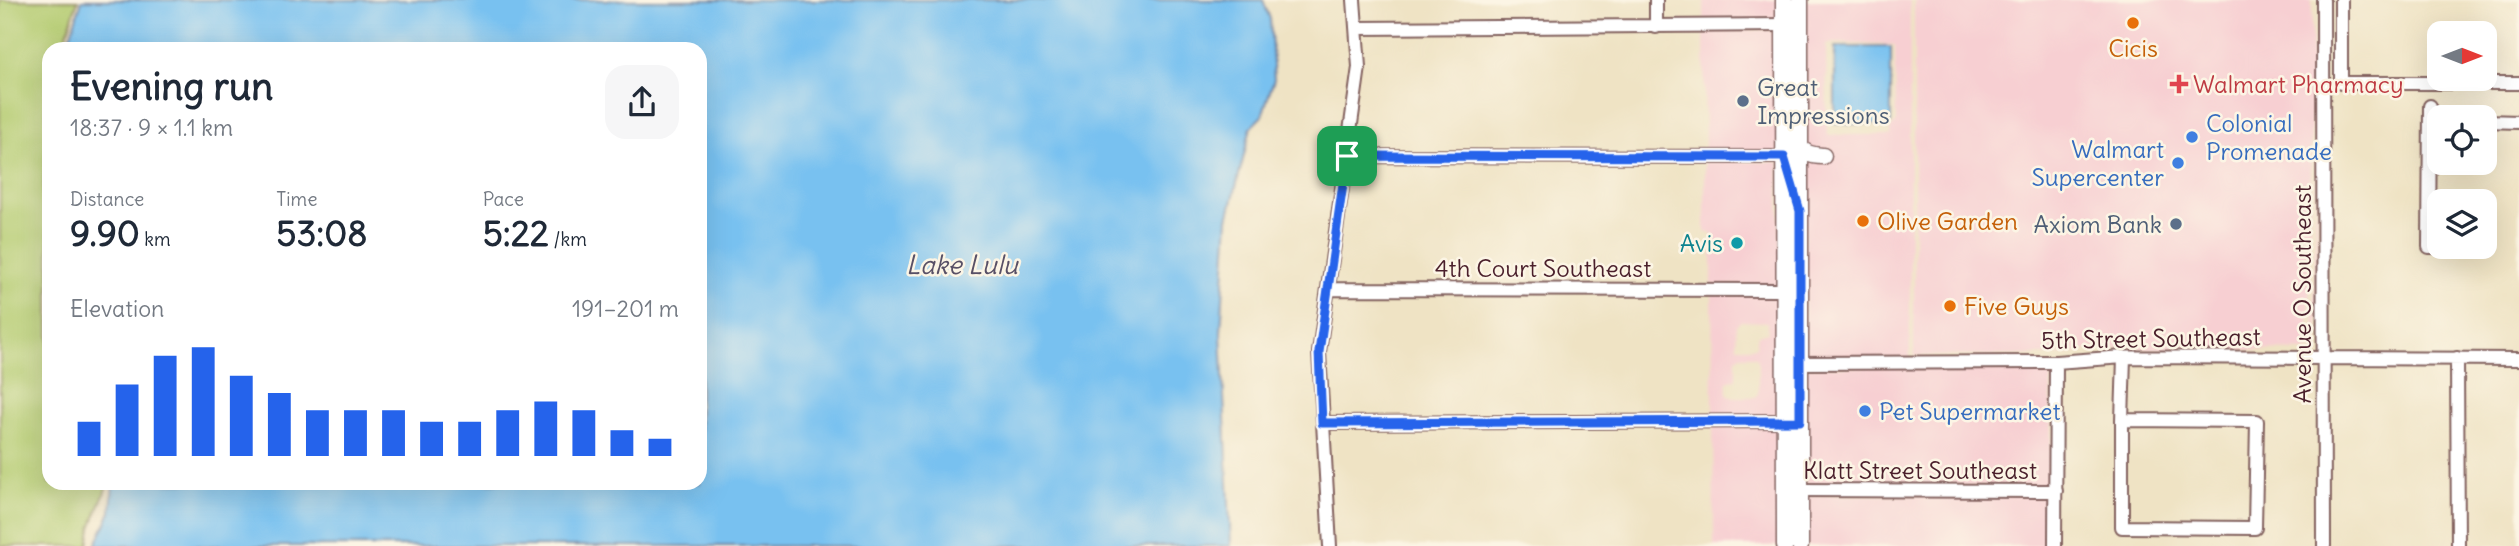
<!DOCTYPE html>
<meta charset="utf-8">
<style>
body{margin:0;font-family:Delius,sans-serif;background:#f6f6f7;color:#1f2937;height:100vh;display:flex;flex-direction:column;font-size:26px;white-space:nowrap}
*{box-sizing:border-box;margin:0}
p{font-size:23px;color:#747a83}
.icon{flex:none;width:38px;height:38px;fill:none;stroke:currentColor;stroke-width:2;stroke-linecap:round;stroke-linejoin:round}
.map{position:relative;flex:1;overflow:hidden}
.sheet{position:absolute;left:42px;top:42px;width:665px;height:448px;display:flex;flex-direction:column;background:#fff;border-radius:21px;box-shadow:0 7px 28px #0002}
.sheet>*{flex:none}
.needle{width:46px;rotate:90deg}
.buttons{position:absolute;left:2427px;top:21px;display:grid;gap:14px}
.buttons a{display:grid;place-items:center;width:70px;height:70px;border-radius:14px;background:#fff;box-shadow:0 7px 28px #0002;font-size:35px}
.pin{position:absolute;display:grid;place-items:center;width:60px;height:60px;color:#fff;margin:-30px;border-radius:14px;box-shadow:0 4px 10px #0006}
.round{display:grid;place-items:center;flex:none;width:74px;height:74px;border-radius:21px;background:#f6f6f7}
.overview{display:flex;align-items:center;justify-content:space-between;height:119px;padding:0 28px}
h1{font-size:38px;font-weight:800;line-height:52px}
.metrics{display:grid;grid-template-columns:repeat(3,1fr);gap:10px;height:119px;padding:7px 28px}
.metrics div{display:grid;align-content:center}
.metrics b{font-size:35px;font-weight:800}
.metrics small{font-size:19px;font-weight:400}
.metrics p{font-size:19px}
.chart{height:196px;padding:14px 28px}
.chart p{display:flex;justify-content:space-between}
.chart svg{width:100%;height:126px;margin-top:7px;stroke:#2563eb;stroke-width:6}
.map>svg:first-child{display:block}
.built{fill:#f7cfd2;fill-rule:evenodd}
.green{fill:#b3cb70;stroke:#7e754e;stroke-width:2}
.water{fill:#78c1f0;stroke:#61708e;stroke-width:2}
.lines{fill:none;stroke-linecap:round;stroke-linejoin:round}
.minor-casing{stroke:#846461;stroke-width:16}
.major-casing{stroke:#846461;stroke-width:19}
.minor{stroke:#fff;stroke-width:12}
.major{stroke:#fff;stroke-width:16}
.route-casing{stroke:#fff;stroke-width:14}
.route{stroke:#2563eb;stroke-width:9}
.food-dot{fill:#e8710a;stroke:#fcf5e5;stroke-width:2.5}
.health-dot{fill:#e0444e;stroke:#fcf5e5;stroke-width:2.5}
.service-dot{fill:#5c6f8a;stroke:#fcf5e5;stroke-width:2.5}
.shop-dot{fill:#3f7fe0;stroke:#fcf5e5;stroke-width:2.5}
.culture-dot{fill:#0f9aa8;stroke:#fcf5e5;stroke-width:2.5}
.labels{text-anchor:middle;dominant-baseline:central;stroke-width:5;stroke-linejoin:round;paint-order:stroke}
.food-label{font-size:24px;fill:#c56008;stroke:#fcf5e5;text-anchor:start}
.health-label{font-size:24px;fill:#be3a42;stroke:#fcf5e5;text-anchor:start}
.service-label{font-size:24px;fill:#4e5e75;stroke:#fcf5e5;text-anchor:start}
.shop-label{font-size:24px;fill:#366cbe;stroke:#fcf5e5;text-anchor:start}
.culture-label{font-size:24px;fill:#0d838f;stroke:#fcf5e5;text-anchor:end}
.street-label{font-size:24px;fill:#4a1f2b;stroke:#fcf5e5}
.water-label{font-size:26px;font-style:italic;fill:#585066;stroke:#fcf5e5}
</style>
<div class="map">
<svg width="2519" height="546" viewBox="0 0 2519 546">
<rect width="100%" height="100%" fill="#fcf5e5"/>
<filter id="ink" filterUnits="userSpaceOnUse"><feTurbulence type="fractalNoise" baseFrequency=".0143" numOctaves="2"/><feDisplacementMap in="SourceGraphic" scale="14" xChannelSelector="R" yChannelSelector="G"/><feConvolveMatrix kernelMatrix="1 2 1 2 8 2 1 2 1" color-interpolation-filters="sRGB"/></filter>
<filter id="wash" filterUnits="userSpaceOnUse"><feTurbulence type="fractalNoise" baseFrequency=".00686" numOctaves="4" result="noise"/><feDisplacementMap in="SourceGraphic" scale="28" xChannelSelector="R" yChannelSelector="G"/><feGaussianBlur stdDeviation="1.57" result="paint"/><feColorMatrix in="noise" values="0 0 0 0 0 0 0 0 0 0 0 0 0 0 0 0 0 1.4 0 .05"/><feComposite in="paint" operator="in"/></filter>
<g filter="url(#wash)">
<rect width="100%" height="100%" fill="#efe3c4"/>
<path class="built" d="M1704 0H1779V21L1704 22Z
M1805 0H1910V358H1805ZM1834 43 1895 45 1896 124 1890 128V135H1827L1826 45Z
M1914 0H2312L2309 351 2097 348 2064 355 1914 356Z
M2317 0 2318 352H2313L2314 350Z
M1779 30V153H1705L1704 31Z
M1705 162H1779L1780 286 1712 285V234L1705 232Z
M1712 294 1780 295V417H1713ZM1741 321 1767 322 1768 332 1758 335 1756 347H1737L1736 325ZM1741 356H1754L1758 359V394L1755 397H1731L1727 394V382L1736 379V358Z
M2051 366V487L1806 486 1805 367Z
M1713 426H1780V546H1714Z
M1806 495 2050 496V546H1806Z"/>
<path class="green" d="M0 0H78L62 49H49V87L46 98 48 139 43 194 49 238V483H108L91 528 88 546H0Z"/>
<path class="water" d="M82 0H1263L1270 19 1274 79 1262 116 1251 127 1228 219 1221 332 1231 546H95L111 512 113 483H700V49H66Z
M1835 47H1891V124H1835Z"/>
</g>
<g filter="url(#ink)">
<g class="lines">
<g class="minor-casing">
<path id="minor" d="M2323 0 2324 546
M2341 0V83H2519
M1656 27V0
M1357 28 1793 25
M2430 106 2429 247H2443
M2485 121 2519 122
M1347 156 1784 157
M1328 289 1793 290
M2457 358 2458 546
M1792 363 2056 362 2124 357 2519 359
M2122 420 2257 421 2255 528 2122 527Z
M2122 420 2124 357
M1323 423 1791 421
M1793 490 2056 491
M1330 546 1319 352 1359 67 1354 0
M2055 546 2056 362"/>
</g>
<g class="major-casing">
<path id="major" d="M1784 0 1785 546
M1800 0V546
M1796 144C1803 153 1812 156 1823 156"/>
</g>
<use href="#minor" class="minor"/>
<use href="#major" class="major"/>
</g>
</g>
<g class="lines" filter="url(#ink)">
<g class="route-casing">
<path id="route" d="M1347 156 1784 157 1800 211V421L1322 423 1319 352Z"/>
</g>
<use href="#route" class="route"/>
</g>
<g class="food-dot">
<circle cx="2133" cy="23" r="7"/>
<circle cx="1863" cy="221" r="7"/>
<circle cx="1950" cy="306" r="7"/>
</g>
<path class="health-dot" d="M2175.5 73.5h7v7h7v7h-7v7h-7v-7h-7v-7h7z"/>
<g class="service-dot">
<circle cx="1743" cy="101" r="7"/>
<circle cx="2176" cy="224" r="7"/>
</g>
<g class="shop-dot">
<circle cx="2192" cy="137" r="7"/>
<circle cx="2178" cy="163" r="7"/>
<circle cx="1865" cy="411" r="7"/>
</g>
<circle class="culture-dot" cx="1737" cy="243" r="7"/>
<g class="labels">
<g class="food-label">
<text x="2133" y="48" text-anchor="middle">Cicis</text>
<text x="1877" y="221">Olive Garden</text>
<text x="1964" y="306">Five Guys</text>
</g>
<g class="health-label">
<text x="2193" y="84">Walmart Pharmacy</text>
</g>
<g class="service-label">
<text x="1757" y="87">Great<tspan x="1757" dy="28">Impressions</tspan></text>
<text x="2162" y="224" text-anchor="end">Axiom Bank</text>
</g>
<g class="shop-label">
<text x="2206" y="123">Colonial<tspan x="2206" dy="28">Promenade</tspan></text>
<text x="2164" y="149" text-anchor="end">Walmart<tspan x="2164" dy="28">Supercenter</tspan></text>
<text x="1879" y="411">Pet Supermarket</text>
</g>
<g class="culture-label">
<text x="1723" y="243">Avis</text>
</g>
<g class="street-label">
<text x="1543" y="268">4th Court Southeast</text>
<text transform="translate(2302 294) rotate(-90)">Avenue O Southeast</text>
<text transform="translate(2151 338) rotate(-1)">5th Street Southeast</text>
<text x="1920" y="470">Klatt Street Southeast</text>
</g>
<g class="water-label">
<text x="962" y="264">Lake Lulu</text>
</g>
</g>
</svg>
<div class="buttons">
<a><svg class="needle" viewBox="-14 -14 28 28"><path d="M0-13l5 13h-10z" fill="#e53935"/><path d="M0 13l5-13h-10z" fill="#747a83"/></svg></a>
<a><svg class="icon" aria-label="locate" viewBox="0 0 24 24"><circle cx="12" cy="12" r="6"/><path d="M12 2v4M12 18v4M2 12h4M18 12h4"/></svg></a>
<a><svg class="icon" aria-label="layers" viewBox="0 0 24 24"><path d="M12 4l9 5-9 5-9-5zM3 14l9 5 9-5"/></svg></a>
</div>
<div class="pin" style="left:1347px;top:156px;background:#1e9e55"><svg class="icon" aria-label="arrive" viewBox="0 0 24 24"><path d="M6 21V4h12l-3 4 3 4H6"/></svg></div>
<section class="sheet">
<div class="overview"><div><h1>Evening run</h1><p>18:37 · 9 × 1.1 km</p></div><a class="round"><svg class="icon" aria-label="share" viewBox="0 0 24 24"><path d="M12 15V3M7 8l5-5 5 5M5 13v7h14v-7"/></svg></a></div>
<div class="metrics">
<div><p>Distance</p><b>9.90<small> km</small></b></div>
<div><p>Time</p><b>53:08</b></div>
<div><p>Pace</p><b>5:22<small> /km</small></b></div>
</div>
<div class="chart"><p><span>Elevation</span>191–201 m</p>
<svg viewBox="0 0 160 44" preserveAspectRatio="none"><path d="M5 44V32M15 44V19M25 44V9M35 44V6M45 44V16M55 44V22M65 44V28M75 44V28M85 44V28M95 44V32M105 44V32M115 44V28M125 44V25M135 44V28M145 44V35M155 44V38"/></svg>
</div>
</section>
</div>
